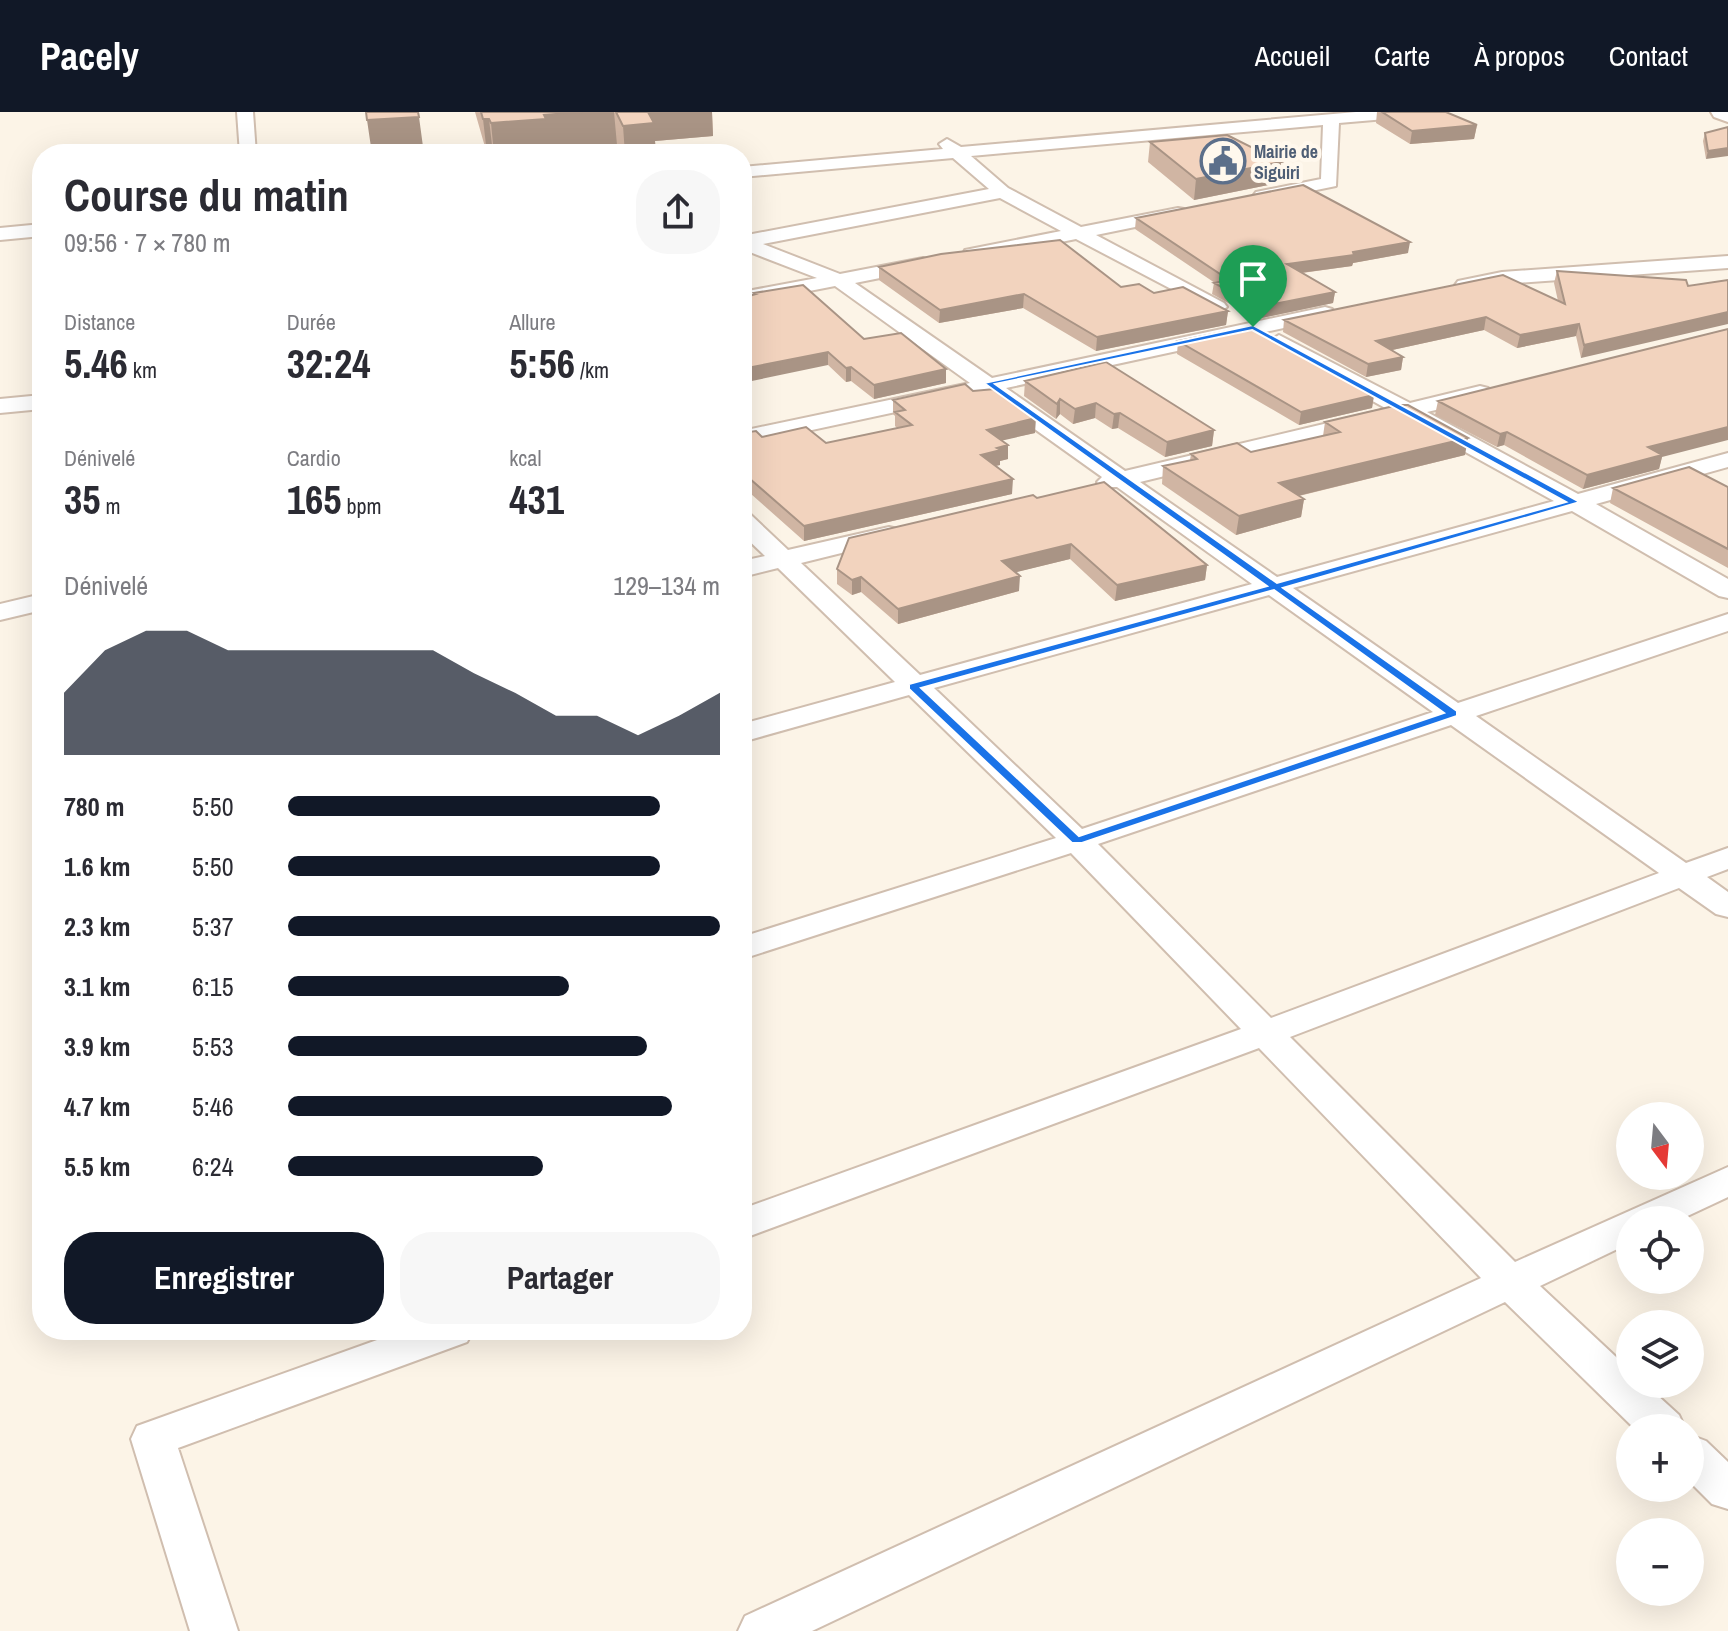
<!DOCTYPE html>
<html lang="fr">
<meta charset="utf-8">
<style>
body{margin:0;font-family:"Archivo Narrow",sans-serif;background:#f7f7f7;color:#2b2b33;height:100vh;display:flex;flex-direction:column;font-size:30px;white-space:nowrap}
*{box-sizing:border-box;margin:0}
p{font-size:26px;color:#7c7c81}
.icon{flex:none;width:44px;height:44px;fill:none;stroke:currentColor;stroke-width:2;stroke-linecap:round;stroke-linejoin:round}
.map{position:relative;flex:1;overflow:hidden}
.drawer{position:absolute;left:32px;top:32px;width:720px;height:1196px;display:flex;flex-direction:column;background:#fff;border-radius:32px;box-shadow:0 8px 32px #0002}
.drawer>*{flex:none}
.needle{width:52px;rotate:164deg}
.buttons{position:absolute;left:1616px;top:990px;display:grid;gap:16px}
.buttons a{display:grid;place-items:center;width:88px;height:88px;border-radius:50%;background:#fff;box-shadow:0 8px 32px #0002;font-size:40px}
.pin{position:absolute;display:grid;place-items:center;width:68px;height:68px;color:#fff;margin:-82px -34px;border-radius:50% 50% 50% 0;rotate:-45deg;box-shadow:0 0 8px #0007}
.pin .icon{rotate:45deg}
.round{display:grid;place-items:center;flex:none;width:84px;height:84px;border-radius:32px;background:#f7f7f7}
.overview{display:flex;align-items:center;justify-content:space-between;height:136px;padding:0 32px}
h1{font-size:44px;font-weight:700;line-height:60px}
.stats{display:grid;grid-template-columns:repeat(3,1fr);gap:12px;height:136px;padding:8px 32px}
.stats div{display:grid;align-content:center}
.stats b{font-size:40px;font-weight:700}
.stats small{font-size:22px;font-weight:400}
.stats p{font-size:22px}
.chart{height:224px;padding:16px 32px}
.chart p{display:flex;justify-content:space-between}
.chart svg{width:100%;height:144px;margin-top:8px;fill:#111827;opacity:.7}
.primary-button{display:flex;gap:16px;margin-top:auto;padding:16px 32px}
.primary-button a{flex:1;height:92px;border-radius:32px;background:#111827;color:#fff;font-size:32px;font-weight:700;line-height:92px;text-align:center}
.primary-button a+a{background:#f7f7f7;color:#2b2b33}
ul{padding:0 32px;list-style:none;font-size:26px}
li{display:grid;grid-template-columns:128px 96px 1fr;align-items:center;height:60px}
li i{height:20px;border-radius:10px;background:#111827}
header{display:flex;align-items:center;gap:48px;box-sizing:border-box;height:112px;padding:0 40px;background:#111827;color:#fff}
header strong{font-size:38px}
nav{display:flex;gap:44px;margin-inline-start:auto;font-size:28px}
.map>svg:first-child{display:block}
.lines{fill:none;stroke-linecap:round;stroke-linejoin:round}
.street-casing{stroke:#d0beaf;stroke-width:4}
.secondary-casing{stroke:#d3bead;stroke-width:4}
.street{fill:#fff;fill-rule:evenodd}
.secondary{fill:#fff;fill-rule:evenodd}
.wall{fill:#d0b5a3}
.shaded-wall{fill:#a99485}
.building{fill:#f2d3be;stroke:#a99485;stroke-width:2}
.route{fill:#1a73e8;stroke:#fff;stroke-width:2;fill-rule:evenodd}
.labels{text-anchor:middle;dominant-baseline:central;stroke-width:8;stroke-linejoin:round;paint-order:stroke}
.far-service-label{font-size:18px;font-weight:bold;fill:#4e5e75;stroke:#fff8ed;text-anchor:start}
</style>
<header>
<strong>Pacely</strong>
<nav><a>Accueil</a><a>Carte</a><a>À propos</a><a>Contact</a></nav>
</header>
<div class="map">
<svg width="1728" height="1519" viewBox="0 0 1728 1519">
<rect width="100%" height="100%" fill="#fcf4e7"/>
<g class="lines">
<g class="street-casing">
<path id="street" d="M237 0H253L256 42H240Z
M1356 0H1417L1409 5 1339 11 1336 74 1262 89 1253 84 1256 80 1321 67 1323 13 971 44 1008 76 1081 115 1178 96 1184 97 1187 101 1184 105 1096 123 1224 191 1227 195 1217 201 1076 127 972 148 965 146 963 142 965 138 1061 119 1000 86 763 132 840 162 923 146 930 148 933 152 930 156 855 171 992 266 1325 195 1332 197 1335 201 1325 207 1006 276 1125 359 1387 297 1272 233 1269 229 1279 223 1410 291 1480 274 1488 276 1491 281 1488 286 1427 300 1578 382 1728 341V355L1596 392 1728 467V486L1719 484 1572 399 1293 476 1458 591 1728 502V519L1476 604 1686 751 1728 736V757L1707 765 1728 780V805L1716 802 1679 776 1290 925 1515 1150 1728 1055V1085L1679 1108H1630V1131L1540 1174 1630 1258V1272H1645L1679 1303 1685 1316H1634L1505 1190 812 1519H738L745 1504 1481 1166 1259 936 742 1127V1097L1241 917 1071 741 742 847V825L1056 726 909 583 742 630V612L895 570 778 456 742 465V449L765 444 742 422V401L751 403 788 438 889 415 898 417 901 422 898 427 801 451 920 563 1252 472 1117 375H1101L1097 370 1102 365 984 281 742 333V319L970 271 835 174 742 192V180L817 166 742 137V124L989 77 953 46 742 65V55L943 37 939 32 947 27 961 35ZM1404 306 1554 389 1277 465 1140 370ZM1269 483 1433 600 1082 717 934 576ZM1451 613 1659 761 1271 906 1098 732Z
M42 112V124L0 128V116Z
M1728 144V156L1502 172 1465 179 1455 173 1458 169 1502 160Z
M42 283V297L0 301V287Z
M42 482V498L0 508V492Z
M405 1218H473L467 1230 178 1336 238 1519H190L131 1327 137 1314Z
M1690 1323 1706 1329 1728 1350V1397L1712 1392 1690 1370Z"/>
</g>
<g class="secondary-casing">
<path id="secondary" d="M1711 0H1728V10L1714 5Z"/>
</g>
<use href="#street" class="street"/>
<use href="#secondary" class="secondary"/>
</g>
<path class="wall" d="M475 0H712L713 24 655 29 656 42H621L617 33 549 39 550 42H487Z
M1377 0H1446L1477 13 1474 27 1410 32 1376 11Z
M1728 15 1706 47 1703 29 1705 21Z
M1150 30 1281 50 1278 71 1194 88 1148 50Z
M1136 106 1408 141 1353 151 1352 154 1302 161 1335 180 1333 191 1257 207 1212 182 1214 171H1215L1135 117Z
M879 155 1121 175 1154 181 1228 199 1226 213 1096 239 1023 196 939 211 879 168Z
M1557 159 1686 168 1581 246 1576 224 1517 236 1484 218 1392 238 1403 245 1401 258 1366 265 1283 220 1284 208 1558 189 1554 171Z
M754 181 864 227 946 271 874 287 851 269 846 270 754 183Z
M1178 229 1374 283 1372 296 1299 313 1177 242Z
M1025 269 1214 318 1212 334 1165 345 1118 316 1112 317 1095 306 1073 312 1060 302 1056 307 1024 284Z
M973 279 1035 321 1002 328 1008 347 1000 349V353L995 354 1012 382 804 429 742 374V321L762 325 826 331 897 316 895 314V304L893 302V288Z
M1438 289 1662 345 1659 357 1583 377 1504 333 1497 335 1435 303Z
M1325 310 1465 343 1299 384 1304 387 1301 405 1236 423 1162 372 1163 354 1190 348 1191 342 1251 340 1323 324Z
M1728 375V456L1610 391 1613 376Z
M1037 386 1207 453 1205 468 1115 489 1070 447 1016 460 1019 479 898 512 861 480 852 483 837 472V457Z"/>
<path class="shaded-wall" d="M582 0H614L617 33 549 39 550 42H494L491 11 544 3Z
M645 0H712L713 24 655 29 656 42H625L623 14Z
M419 5 424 42H372L367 8Z
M483 7H489L493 42H487Z
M1477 13 1474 27 1410 32 1412 19Z
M1728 36V44L1706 47 1708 39Z
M1281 50 1278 71 1194 88 1196 67Z
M1410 130 1408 141 1353 151 1352 154 1285 163 1287 152Z
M1335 180 1333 191 1257 207 1259 195Z
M1024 182 1023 196 939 211 940 198Z
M1228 199 1226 213 1096 239 1097 225Z
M1728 200V212L1581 246 1584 233Z
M1486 205 1484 218 1374 242 1376 229Z
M1579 212 1576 224 1517 236 1520 223Z
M828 240V253L742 271V257Z
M1403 245 1401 258 1366 265 1368 252Z
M851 255V269L846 270V256Z
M946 257V271L874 287V273Z
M1374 283 1372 296 1299 313 1301 300Z
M1060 287V302L1056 307 1057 292Z
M1096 291 1095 306 1073 312 1075 297Z
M1120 301 1118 316 1112 317 1114 302Z
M1036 306 1035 321 987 332V318Z
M1728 315V328L1662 345 1659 357 1583 377 1587 363 1648 335Z
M1214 318 1212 334 1165 345 1167 330Z
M1507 320 1504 333 1497 335 1500 322Z
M1468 326 1465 343 1277 389 1279 371Z
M1008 333V347L1000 349V353L980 357 981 343 997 336Z
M1013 367 1012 382 804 429V414Z
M1304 387 1301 405 1236 423 1239 404Z
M1071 432 1070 447 1001 464 1002 449Z
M1207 453 1205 468 1115 489 1117 473Z
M1020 464 1019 479 898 512V497Z
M861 465V480L852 483V468Z"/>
<path class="building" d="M366 0H418L419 5 367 8Z
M481 0H582L544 3 546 7 491 11 489 7H483Z
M616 0H648L654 11 623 14Z
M1382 0H1446L1477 13 1412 19Z
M1728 15V36L1708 39 1705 21Z
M1227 23 1281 50 1196 67 1150 30Z
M1303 73 1410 130 1353 140 1354 143 1287 152 1335 180 1259 195 1214 171 1229 168 1136 106Z
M1060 128 1121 175 1139 172 1154 181 1183 175 1228 199 1097 225 1024 182 940 198 879 155 941 142Z
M1557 159 1686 168 1688 174 1728 168V200L1584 233 1579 212 1520 223 1486 205 1376 229 1403 245 1368 252 1284 208 1503 163 1565 192Z
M803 173 864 227 901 221 946 257 874 273 851 255 846 256 828 240 742 257V186L756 182 754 181Z
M1253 214 1374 283 1301 300 1178 229Z
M1728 217V315L1648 335 1662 343 1587 363 1507 320 1500 322 1438 289Z
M1106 250 1214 318 1167 330 1120 301 1114 302 1096 291 1075 297 1060 287 1057 292 1025 269Z
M965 272 973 279 995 277 1036 306 987 318 1008 333 997 336 1001 338 981 343 1013 367 804 414 742 360V321L756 319 762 325 806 315 826 331 912 313 895 300 905 298 893 288Z
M1398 293H1408L1468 326 1279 371 1304 387 1239 404 1163 354 1197 347 1191 342 1237 331 1251 340 1340 320 1325 310Z
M1689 355 1728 375V437L1613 376Z
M1104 370 1207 453 1117 473 1071 432 1002 449 1020 464 898 497 861 465 852 468 837 457 849 426 1033 383 1037 386Z"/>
<path class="route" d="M1253 213 1580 390 1283 476 1457 599V604L1082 731H1072L909 577V572L1267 474 984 271ZM1252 218 1566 390 1277 471 995 272ZM1274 478 1444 601 1079 724 921 576Z"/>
<defs>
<g id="civic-ring" transform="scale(2.3)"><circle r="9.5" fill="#fff8ed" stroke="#5c6f8a" stroke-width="1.5"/><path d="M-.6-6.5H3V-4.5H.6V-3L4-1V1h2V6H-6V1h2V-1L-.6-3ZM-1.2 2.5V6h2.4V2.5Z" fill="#5c6f8a"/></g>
</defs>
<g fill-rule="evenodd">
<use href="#civic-ring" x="1223" y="49"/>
</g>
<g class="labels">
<g class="far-service-label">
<text x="1254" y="39">Mairie de<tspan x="1254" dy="21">Siguiri</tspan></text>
</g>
</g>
</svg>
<div class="buttons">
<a><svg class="needle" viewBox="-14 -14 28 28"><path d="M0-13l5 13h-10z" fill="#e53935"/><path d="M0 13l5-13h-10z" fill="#7c7c81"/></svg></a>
<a><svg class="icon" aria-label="locate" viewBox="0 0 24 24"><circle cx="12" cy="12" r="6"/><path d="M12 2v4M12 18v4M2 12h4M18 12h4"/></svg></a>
<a><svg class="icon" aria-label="layers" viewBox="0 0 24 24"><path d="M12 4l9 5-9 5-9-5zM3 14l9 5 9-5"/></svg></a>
<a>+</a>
<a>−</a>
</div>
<div class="pin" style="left:1253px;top:215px;background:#1e9e55"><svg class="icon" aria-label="arrive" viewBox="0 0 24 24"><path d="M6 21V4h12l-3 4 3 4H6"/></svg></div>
<section class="drawer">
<div class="overview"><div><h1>Course du matin</h1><p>09:56 · 7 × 780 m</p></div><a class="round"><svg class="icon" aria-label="share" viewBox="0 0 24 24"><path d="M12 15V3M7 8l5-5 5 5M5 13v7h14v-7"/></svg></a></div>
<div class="stats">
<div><p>Distance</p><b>5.46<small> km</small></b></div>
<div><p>Durée</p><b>32:24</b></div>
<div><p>Allure</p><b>5:56<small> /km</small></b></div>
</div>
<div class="stats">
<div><p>Dénivelé</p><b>35<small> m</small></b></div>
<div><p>Cardio</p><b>165<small> bpm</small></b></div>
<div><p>kcal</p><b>431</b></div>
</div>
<div class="chart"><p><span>Dénivelé</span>129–134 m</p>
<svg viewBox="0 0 160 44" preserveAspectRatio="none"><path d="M0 44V25L10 12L20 6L30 6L40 12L50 12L60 12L70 12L80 12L90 12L100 19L110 25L120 32L130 32L140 38L150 32L160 25V44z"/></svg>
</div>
<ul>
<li><b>780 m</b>5:50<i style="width:86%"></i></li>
<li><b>1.6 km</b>5:50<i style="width:86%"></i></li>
<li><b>2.3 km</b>5:37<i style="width:100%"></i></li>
<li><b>3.1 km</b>6:15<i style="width:65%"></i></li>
<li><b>3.9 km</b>5:53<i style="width:83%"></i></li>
<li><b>4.7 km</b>5:46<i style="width:89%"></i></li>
<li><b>5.5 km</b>6:24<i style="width:59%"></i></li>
</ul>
<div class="primary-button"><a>Enregistrer</a><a>Partager</a></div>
</section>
</div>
